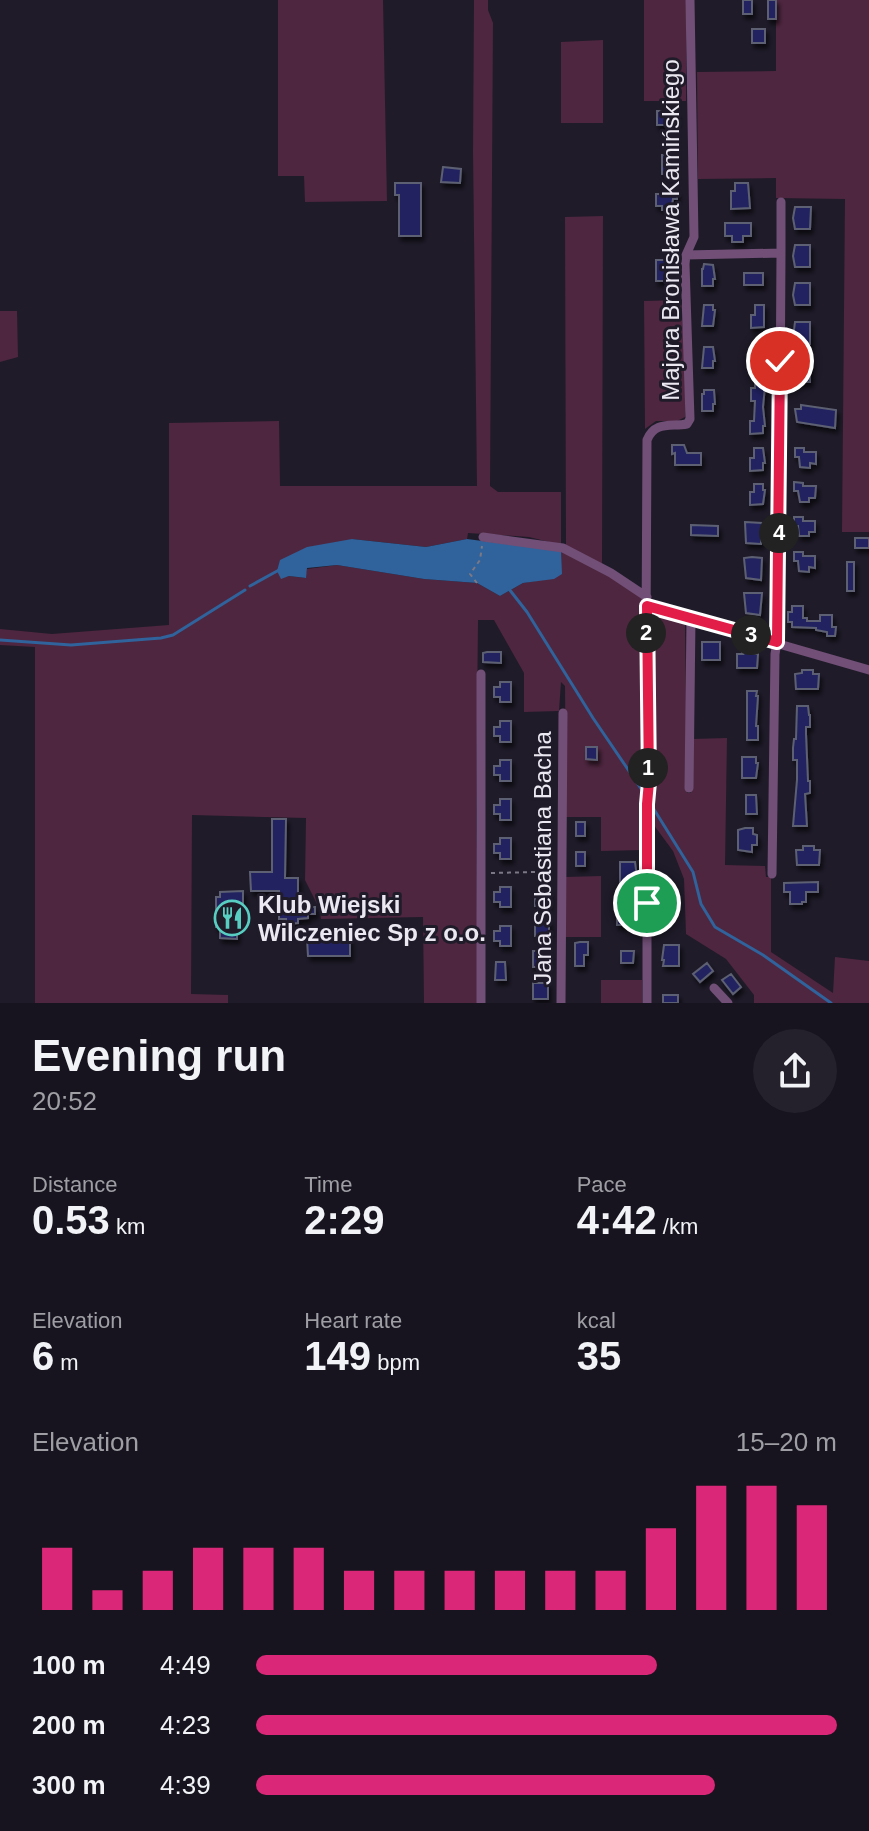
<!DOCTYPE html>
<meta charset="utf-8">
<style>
body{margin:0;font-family:Arial,sans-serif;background:#24212c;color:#f1f3f6;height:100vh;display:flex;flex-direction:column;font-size:30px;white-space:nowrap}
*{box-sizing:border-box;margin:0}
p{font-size:26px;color:#9e9ea4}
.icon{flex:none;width:44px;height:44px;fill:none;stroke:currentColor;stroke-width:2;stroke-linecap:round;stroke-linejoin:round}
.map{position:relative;height:1003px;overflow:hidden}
.details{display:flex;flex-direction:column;background:#17141f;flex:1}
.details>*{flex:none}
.pin{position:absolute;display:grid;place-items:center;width:68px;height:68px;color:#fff;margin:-34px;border:4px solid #fff;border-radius:50%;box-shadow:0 2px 8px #0007}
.km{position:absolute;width:40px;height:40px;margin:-20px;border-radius:50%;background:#222;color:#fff;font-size:22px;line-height:40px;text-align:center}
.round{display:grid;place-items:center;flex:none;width:84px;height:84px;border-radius:42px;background:#24212c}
.head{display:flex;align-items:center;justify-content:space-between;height:136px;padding:0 32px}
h1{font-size:44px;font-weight:600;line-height:60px}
.figures{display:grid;grid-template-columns:repeat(3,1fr);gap:12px;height:136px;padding:8px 32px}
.figures div{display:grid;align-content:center}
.figures b{font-size:40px;font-weight:600}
.figures small{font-size:22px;font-weight:400}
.figures p{font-size:22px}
.chart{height:224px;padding:16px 32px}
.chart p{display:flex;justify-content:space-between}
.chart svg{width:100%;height:144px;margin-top:8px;stroke:#db2777;stroke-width:6}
ul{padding:0 32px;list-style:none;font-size:26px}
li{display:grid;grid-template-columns:128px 96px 1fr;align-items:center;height:60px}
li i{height:20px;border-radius:10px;background:#db2777}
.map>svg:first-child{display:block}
.green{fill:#4e263f}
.water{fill:#30629b}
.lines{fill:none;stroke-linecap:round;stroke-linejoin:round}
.stream{stroke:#30629b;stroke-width:3}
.building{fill:#202360;stroke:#5d6072;stroke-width:2;filter:url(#shadow)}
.path{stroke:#7c7985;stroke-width:2;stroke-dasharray:4 4;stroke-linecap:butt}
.minor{stroke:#714f77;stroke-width:9}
.route-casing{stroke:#fff;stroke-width:16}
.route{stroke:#e11d48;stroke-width:10}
.labels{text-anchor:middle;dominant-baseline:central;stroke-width:6;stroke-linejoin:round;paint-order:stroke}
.street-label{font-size:24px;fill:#ebe8f2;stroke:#1f1b29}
.poi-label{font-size:24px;font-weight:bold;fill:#ebe8f2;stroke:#1f1b29;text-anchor:start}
</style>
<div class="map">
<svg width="869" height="1003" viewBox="0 0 869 1003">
<defs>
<filter id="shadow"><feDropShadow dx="2.5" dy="4.5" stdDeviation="2" flood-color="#0009"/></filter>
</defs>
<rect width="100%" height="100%" fill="#1f1b29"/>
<path class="green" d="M278 0H383L387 201 305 202 304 176H278Z
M474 0H488V10L493 23 490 486 498 492H561V545L529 537 468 533 467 539 426 547 352 539 282 578 289 576 305 578 307 569 337 565 424 579 477 583 500 596 523 583 535 581 561 551 602 570 644 599 643 850 601 851V817H566L565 686 561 682 559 711 524 712V673L494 620H478L476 821 478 1003H424L423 917 321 919 319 908 305 880 306 818 192 815 191 994 228 995V1003H35V647L0 645V629L52 634 169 625V423L279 421 280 486H477L473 151Z
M644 0H686V101H644Z
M776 0H869V532H842L845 199 776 198V178L698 179 697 72 776 71Z
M603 40V123H561V42Z
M603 216 602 564 566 549 565 217Z
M681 300C683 339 688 378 685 417L677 421H656L645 429 644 301Z
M0 311H17L18 357 0 362Z
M658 612 685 619 687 793H691L692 739 727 738 725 865 765 866 766 877H771V952L833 993 835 957 869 961V1003H754V995L726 959 686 934 684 879 673 851 653 824H649L650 616Z
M601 876V937H565V877Z
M601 980H642V1003H601Z"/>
<path class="water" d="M352 539 426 547 467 539 561 551 562 574 554 579 523 583 500 596 477 583 424 579 337 565 307 568 306 578 289 576 281 579 277 571 280 560 307 547Z"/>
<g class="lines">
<path class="stream" d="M250 586 279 570
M509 589 527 612 593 718 644 793
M0 640 71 645 161 638 173 635 245 590
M650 803 693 872 701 904 715 927 763 955 831 1003"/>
</g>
<path class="building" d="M743 0H752V14H743Z
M768 0H776V19H768Z
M752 29H765V43H752Z
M657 111H676V125H657Z
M662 155H674L675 174H662Z
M443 167 461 169 460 183 441 182Z
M395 183H421V236H399V195H395Z
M735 183H748L750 208 731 209V191H735Z
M668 191H677V199H673L671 210H662V206H656V194H668Z
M795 207H811L810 229H795L793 218Z
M725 223H751V236H743V242H732V236H725Z
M795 245H810V267H795L793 256Z
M656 260H671V265H673L671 281H656Z
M704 264 713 265 715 279H713V286H702V269H703Z
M744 273H763V285H744Z
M795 283H810V305H795L793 295Z
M704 305H713V310H715L713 326H702Z
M755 305H764V327L751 328V315H755Z
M795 322H810V344H794L795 338H793Z
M755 342H764L766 354H764V361L751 362V349H755Z
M704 347H713L715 361H713V368H702Z
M794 361H810V382H794L793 372Z
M755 378H764V386H765L763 407 765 426H763V433L750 434V421H754L755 401H751V388H755Z
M704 390H714L715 404H713V411H702V394H704Z
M801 405 836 410 835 428 797 422 795 409H801Z
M672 445H684L687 453H701V465H675V453L672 454Z
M754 448H763L765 463H763V470L750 471V458H754Z
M795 448H804V452H816V464L810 463V468L800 467 799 457H795Z
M794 482 803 483V486H816L815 498H809V502H800L798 491H794Z
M754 484H763V490H765L763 504 750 505V492H754Z
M794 517H803V521H815V532H809V536H799L798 526H794Z
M745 522 762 523 761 544 746 543Z
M691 525 718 526V536L691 535Z
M855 538H869V548H855Z
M794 552H803V556H815V568L809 567V572L799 571 798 561H794Z
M752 557 762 558 761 580 746 578 744 558Z
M847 562H854V591H847Z
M744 593H762L760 615 746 613Z
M792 606H803V618H807V621H820V615H832V627H836L835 636H827V632L816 630V628L792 627V622H788V612H792Z
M702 642H720V660H702Z
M487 652H501V663L483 662V653Z
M742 652 758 654 757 668H737V654H743Z
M802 670H813V674H819L818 689H796L795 674 802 673Z
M500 682H511V702H500V697H494V687H500Z
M747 691H757L756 696H758L756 726H758V740H747Z
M797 706H808L809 715H810V727H806V734L808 781H810V793L805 794 807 826H793L797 780V760H793V748L794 739H796Z
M500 721H511V742H500V736H494V727H500Z
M586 747H597V760L586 759Z
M742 757H756V763H758L756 778H742Z
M500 760H511V781H500V775H494V766H500Z
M746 795H756L757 814H746Z
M500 799H511V820H500V814H494V805H500Z
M272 819H286L285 878H298V902L308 903V907H315V914H308V918L298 919V923L286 924V919H279V891H251L250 872H272Z
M576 822H585V836H576Z
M745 828H753V834L757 835V845H752V852L738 850V830Z
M500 838H511V859H500V853H494V844H500Z
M803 846H814V850H820L819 865H797L796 850H803Z
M576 852H585V866H576Z
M620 862H635L637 878H636V883L620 884Z
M818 882V892H806V902H802V904H790V892H784V883Z
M500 887H511V907H500V902H494V892H500Z
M243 891V919H237V939L220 938V927H216V897H220V892Z
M535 891H549V906H535Z
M617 902H629L631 925H617Z
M535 921H549V936H535Z
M500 926H511V946H500V941H494V931H500Z
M307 938H350V956H308Z
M580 942H588V955H584V966H575V943Z
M664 945H679V966H663L664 960H662Z
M533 951H548V967H533Z
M621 951H634L633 963H621Z
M496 962H505L506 980H495Z
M707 963 713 971 700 982 693 974Z
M731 974 741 987 733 994 722 980Z
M533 983H548V999H533Z
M663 995H678V1003H663Z"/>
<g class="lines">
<path class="path" d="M477 583 470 574 480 560 482 546
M491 873 536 872"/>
<path class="minor" d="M781 253V202
M686 255 781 253 779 576 777 642 775 654 772 874
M483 537 563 548 611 573 647 597
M647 606 869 670
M689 788 691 618
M714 988 728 1003
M481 1003V674
M561 1003 563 713
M647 1003V804L649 782 646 633 647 440C655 421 670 427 687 424L690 419 685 264 686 255 694 237 690 0"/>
</g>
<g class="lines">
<g class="route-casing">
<path id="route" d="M647 903V804L649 782 647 606 777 642 780 361"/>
</g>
<use href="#route" class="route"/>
</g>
<defs>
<g id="restaurant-ring" transform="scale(1.8)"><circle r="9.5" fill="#1f1b29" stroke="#57cec1" stroke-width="1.5"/><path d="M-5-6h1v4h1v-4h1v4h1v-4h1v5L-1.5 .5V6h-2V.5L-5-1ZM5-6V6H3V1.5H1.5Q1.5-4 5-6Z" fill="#57cec1"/></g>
</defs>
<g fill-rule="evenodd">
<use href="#restaurant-ring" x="232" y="918"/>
</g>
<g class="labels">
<g class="street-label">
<text transform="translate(670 230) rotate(-90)">Majora Bronisława Kamińskiego</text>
<text transform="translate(542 858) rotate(-90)">Jana Sebastiana Bacha</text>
</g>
<g class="poi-label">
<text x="258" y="904">Klub Wiejski<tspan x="258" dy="28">Wilczeniec Sp z o.o.</tspan></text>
</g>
</g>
</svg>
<div class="pin" style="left:647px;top:903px;background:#1e9e55"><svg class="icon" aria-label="arrive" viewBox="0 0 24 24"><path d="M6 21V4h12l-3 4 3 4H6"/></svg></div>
<div class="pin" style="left:780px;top:361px;background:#d93025"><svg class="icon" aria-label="check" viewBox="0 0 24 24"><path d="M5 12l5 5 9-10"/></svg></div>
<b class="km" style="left:648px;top:768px">1</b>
<b class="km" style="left:646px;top:633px">2</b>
<b class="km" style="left:751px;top:635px">3</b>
<b class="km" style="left:779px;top:533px">4</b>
</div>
<section class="details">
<div class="head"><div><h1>Evening run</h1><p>20:52</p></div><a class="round"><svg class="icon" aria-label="share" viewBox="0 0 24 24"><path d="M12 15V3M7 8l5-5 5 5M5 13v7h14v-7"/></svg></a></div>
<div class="figures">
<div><p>Distance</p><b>0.53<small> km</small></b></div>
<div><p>Time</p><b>2:29</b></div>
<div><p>Pace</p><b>4:42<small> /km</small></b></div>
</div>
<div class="figures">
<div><p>Elevation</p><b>6<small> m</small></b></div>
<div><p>Heart rate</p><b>149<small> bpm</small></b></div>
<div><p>kcal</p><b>35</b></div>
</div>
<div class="chart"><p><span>Elevation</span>15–20 m</p>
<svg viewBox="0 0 160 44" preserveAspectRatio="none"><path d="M5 44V25M15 44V38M25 44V32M35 44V25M45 44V25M55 44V25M65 44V32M75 44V32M85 44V32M95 44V32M105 44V32M115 44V32M125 44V19M135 44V6M145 44V6M155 44V12"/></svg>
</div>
<ul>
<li><b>100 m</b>4:49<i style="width:69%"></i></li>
<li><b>200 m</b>4:23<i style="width:100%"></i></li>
<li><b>300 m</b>4:39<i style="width:79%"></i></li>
</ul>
</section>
